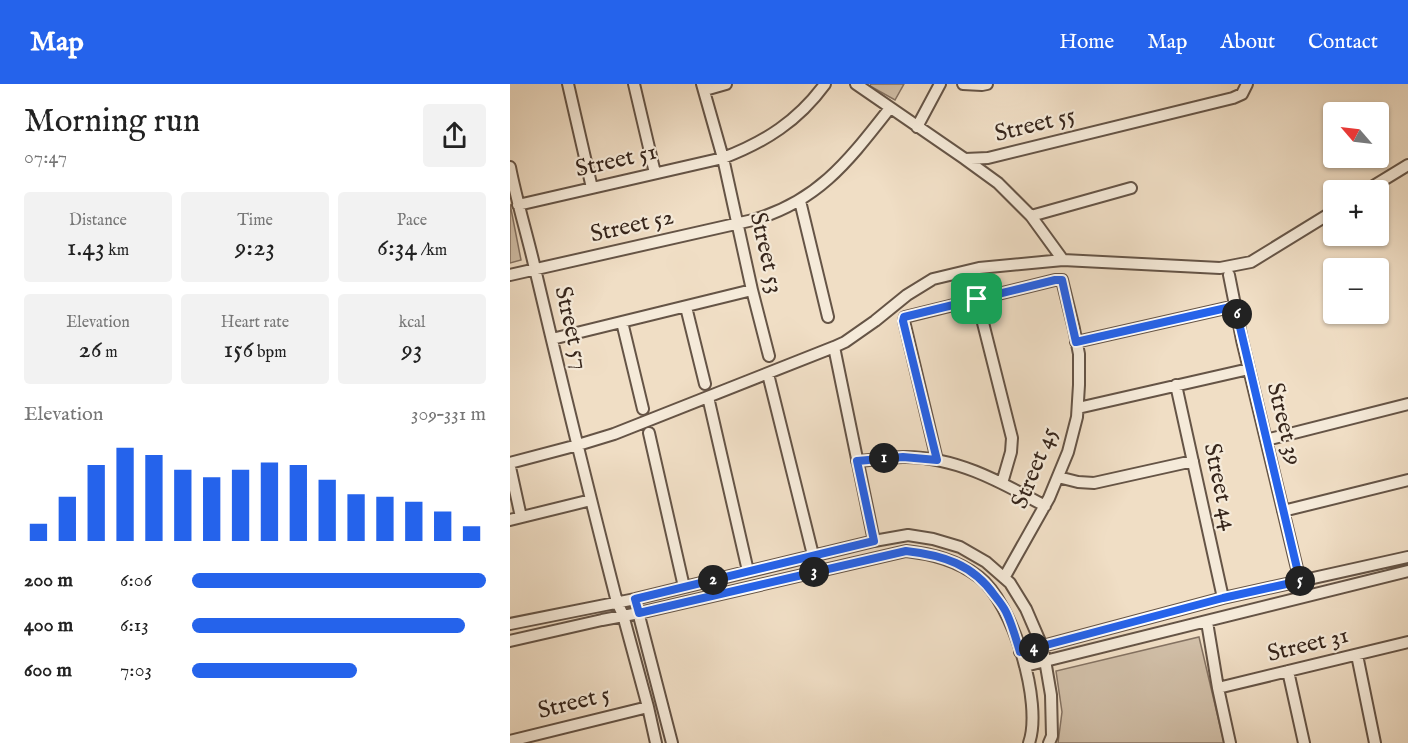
<!DOCTYPE html>
<meta charset="utf-8">
<style>
body{margin:0;font-family:"IM FELL English",serif;background:#f2f2f2;color:#222;height:100vh;display:flex;flex-direction:column;font-size:22px;white-space:nowrap}
*{box-sizing:border-box;margin:0}
p{font-size:20px;color:#767676}
.icon{flex:none;width:33px;height:33px;fill:none;stroke:currentColor;stroke-width:2;stroke-linecap:round;stroke-linejoin:round}
.map{position:relative;flex:1;overflow:hidden}
.panel{display:flex;flex-direction:column;background:#fff;width:510px}
.panel>*{flex:none}
.needle{width:39px;rotate:298deg}
.controls{position:absolute;left:813px;top:18px;display:grid;gap:12px}
.controls a{display:grid;place-items:center;width:66px;height:66px;border-radius:6px;background:#fff;box-shadow:0 2px 4px #0004;font-size:30px}
.pin{position:absolute;display:grid;place-items:center;width:51px;height:51px;color:#fff;margin:-26px;border-radius:12px;box-shadow:0 3px 9px #0006}
.km{position:absolute;width:30px;height:30px;margin:-15px;border-radius:50%;background:#222;color:#fff;font-size:16px;line-height:30px;text-align:center}
.round{display:grid;place-items:center;flex:none;width:63px;height:63px;border-radius:6px;background:#f2f2f2}
.overview{display:flex;align-items:center;justify-content:space-between;height:102px;padding:0 24px}
h1{font-size:33px;font-weight:600;line-height:45px}
.metrics{display:grid;grid-template-columns:repeat(3,1fr);gap:9px;height:102px;padding:6px 24px}
.metrics div{display:grid;align-content:center;border-radius:6px;background:#f2f2f2;text-align:center}
.metrics b{font-size:26px;font-weight:600}
.metrics small{font-size:16px;font-weight:400}
.metrics p{font-size:16px}
.chart{height:168px;padding:12px 24px}
.chart p{display:flex;justify-content:space-between}
.chart svg{width:100%;height:108px;margin-top:6px;stroke:#2563eb;stroke-width:6}
ul{padding:0 24px;list-style:none;font-size:20px}
li{display:grid;grid-template-columns:96px 72px 1fr;align-items:center;height:45px}
li i{height:15px;border-radius:8px;background:#2563eb}
header{display:flex;align-items:center;gap:36px;box-sizing:border-box;height:84px;padding:0 30px;background:#2563eb;color:#fff}
header strong{font-size:28px}
nav{display:flex;gap:33px;margin-inline-start:auto;font-size:21px}
main{display:flex;flex:1;min-height:0}
.map>svg:first-child{display:block}
.green{fill:#d1bfa8;stroke:#847262;stroke-width:1.5}
.lines{fill:none;stroke-linecap:round;stroke-linejoin:round}
.minor-casing{stroke:#655446;stroke-width:14}
.minor{stroke:#f5ead9;stroke-width:10}
.route-casing{stroke:#fff;stroke-width:12}
.route{stroke:#2563eb;stroke-width:8}
.labels{text-anchor:middle;dominant-baseline:central;stroke-width:4.5;stroke-linejoin:round;paint-order:stroke}
.street-label{font-size:24px;fill:#37261c;stroke:#f5ead9}
</style>
<header>
<strong>Map</strong>
<nav><a>Home</a><a>Map</a><a>About</a><a>Contact</a></nav>
</header>
<main>
<section class="panel">
<div class="overview"><div><h1>Morning run</h1><p>07:47</p></div><a class="round"><svg class="icon" aria-label="share" viewBox="0 0 24 24"><path d="M12 15V3M7 8l5-5 5 5M5 13v7h14v-7"/></svg></a></div>
<div class="metrics">
<div><p>Distance</p><b>1.43<small> km</small></b></div>
<div><p>Time</p><b>9:23</b></div>
<div><p>Pace</p><b>6:34<small> /km</small></b></div>
</div>
<div class="metrics">
<div><p>Elevation</p><b>26<small> m</small></b></div>
<div><p>Heart rate</p><b>156<small> bpm</small></b></div>
<div><p>kcal</p><b>93</b></div>
</div>
<div class="chart"><p><span>Elevation</span>309–331 m</p>
<svg viewBox="0 0 160 44" preserveAspectRatio="none"><path d="M5 44V37M15 44V26M25 44V13M35 44V6M45 44V9M55 44V15M65 44V18M75 44V15M85 44V12M95 44V13M105 44V19M115 44V25M125 44V26M135 44V28M145 44V32M155 44V38"/></svg>
</div>
<ul>
<li><b>200 m</b>6:06<i style="width:100%"></i></li>
<li><b>400 m</b>6:13<i style="width:93%"></i></li>
<li><b>600 m</b>7:03<i style="width:56%"></i></li>
</ul>
</section>
<div class="map">
<svg width="898" height="659" viewBox="0 0 898 659">
<rect width="100%" height="100%" fill="#f0dec5"/>
<filter id="stains"><feTurbulence type="fractalNoise" baseFrequency=".00333" numOctaves="4"/><feColorMatrix values="0 0 0 0 .2 0 0 0 0 .09 0 0 0 0 .02 0 0 0 .5 -.17"/></filter>
<radialGradient id="worn" r=".72"><stop offset=".6" stop-color="#630" stop-opacity="0"/><stop offset="1" stop-color="#630" stop-opacity=".3"/></radialGradient>
<path class="green" d="M361 0H394L385 16 360 2Z
M0 120 11 176 0 179Z
M689 553 714 659H548L552 628 546 587Z"/>
<g class="lines">
<g class="minor-casing">
<path id="minor" d="M58 0 82 104
M124 0 145 89
M192 0 213 74 242 206 259 272
M346 0 455 75 488 99 521 132 553 176 710 184 741 178 824 127
M453 0 472 1 477 0
M195 6 216 0
M407 43 430 0
M455 75 478 74 723 14 732 10 737 0
M0 83C7 119 18 153 26 189 52 299 79 409 107 518L113 531 138 623 146 659
M857 106 898 81
M290 117 318 233
M8 121 213 74C255 58 288 37 315 0
M521 132 621 104
M0 191 243 136C309 117 339 76 380 24
M719 191 732 256 790 497
M467 215 502 354 501 368 492 399
M176 223 195 300
M112 238 133 325
M42 255 242 206
M566 258 725 222
M324 263 364 457
M258 290 303 471
M666 301 713 514
M198 313 238 487
M568 324 739 285
M139 349 174 503
M756 356 898 320
M427 376 394 237 395 233 545 196H552L564 245 569 270V301L567 333 558 368 539 414 494 494
M347 377C362 376 378 373 393 373 445 372 491 398 535 422
M0 379 68 361 104 350 324 263 335 258 365 237 397 211 423 195 469 184 553 176
M0 383 11 433
M548 393 568 398 584 399 683 377
M773 427 898 396
M0 436 81 416
M127 524 162 659
M697 538 708 604 720 659
M0 540 125 515 364 457 398 451 423 455 450 463 476 478 500 499 516 525 532 562 535 576 541 611 542 652 539 659
M0 557 92 536 129 529 396 467C422 470 447 476 469 493 503 519 533 619 519 659
M510 568 713 514 898 473
M847 571 865 659
M515 582 898 487
M778 587 794 659
M708 604 898 558
M0 657 138 623"/>
</g>
<use href="#minor" class="minor"/>
</g>
<g class="lines">
<g class="route-casing">
<path id="route" d="M545 196H552L566 258 725 222 790 497 713 514 510 568C506 555 502 540 496 528 493 522 489 517 485 512 463 480 432 471 396 467L129 529 125 515 364 457 347 377 393 373 427 376 393 237 394 233Z"/>
</g>
<use href="#route" class="route"/>
</g>
<g class="labels">
<g class="street-label">
<text transform="translate(525 41) rotate(-14)">Street 55</text>
<text transform="translate(106 77) rotate(-13)">Street 51</text>
<text transform="translate(122 142) rotate(-13)">Street 52</text>
<text transform="translate(256 169) rotate(77)">Street 53</text>
<text transform="translate(61 244) rotate(77)">Street 57</text>
<text transform="translate(774 340) rotate(76)">Street 39</text>
<text transform="translate(525 384) rotate(-68)">Street 45</text>
<text transform="translate(710 403) rotate(78)">Street 44</text>
<text transform="translate(798 561) rotate(-14)">Street 31</text>
<text transform="translate(64 619) rotate(-14)">Street 5</text>
</g>
</g>
<rect width="100%" height="100%" filter="url(#stains)"/>
<rect width="100%" height="100%" fill="url(#worn)"/>
</svg>
<div class="controls">
<a><svg class="needle" viewBox="-14 -14 28 28"><path d="M0-13l5 13h-10z" fill="#e53935"/><path d="M0 13l5-13h-10z" fill="#767676"/></svg></a>
<a>+</a>
<a>−</a>
</div>
<div class="pin" style="left:467px;top:215px;background:#1e9e55"><svg class="icon" aria-label="arrive" viewBox="0 0 24 24"><path d="M6 21V4h12l-3 4 3 4H6"/></svg></div>
<b class="km" style="left:374px;top:374px">1</b>
<b class="km" style="left:203px;top:496px">2</b>
<b class="km" style="left:304px;top:488px">3</b>
<b class="km" style="left:524px;top:564px">4</b>
<b class="km" style="left:790px;top:497px">5</b>
<b class="km" style="left:727px;top:230px">6</b>
</div>
</main>
